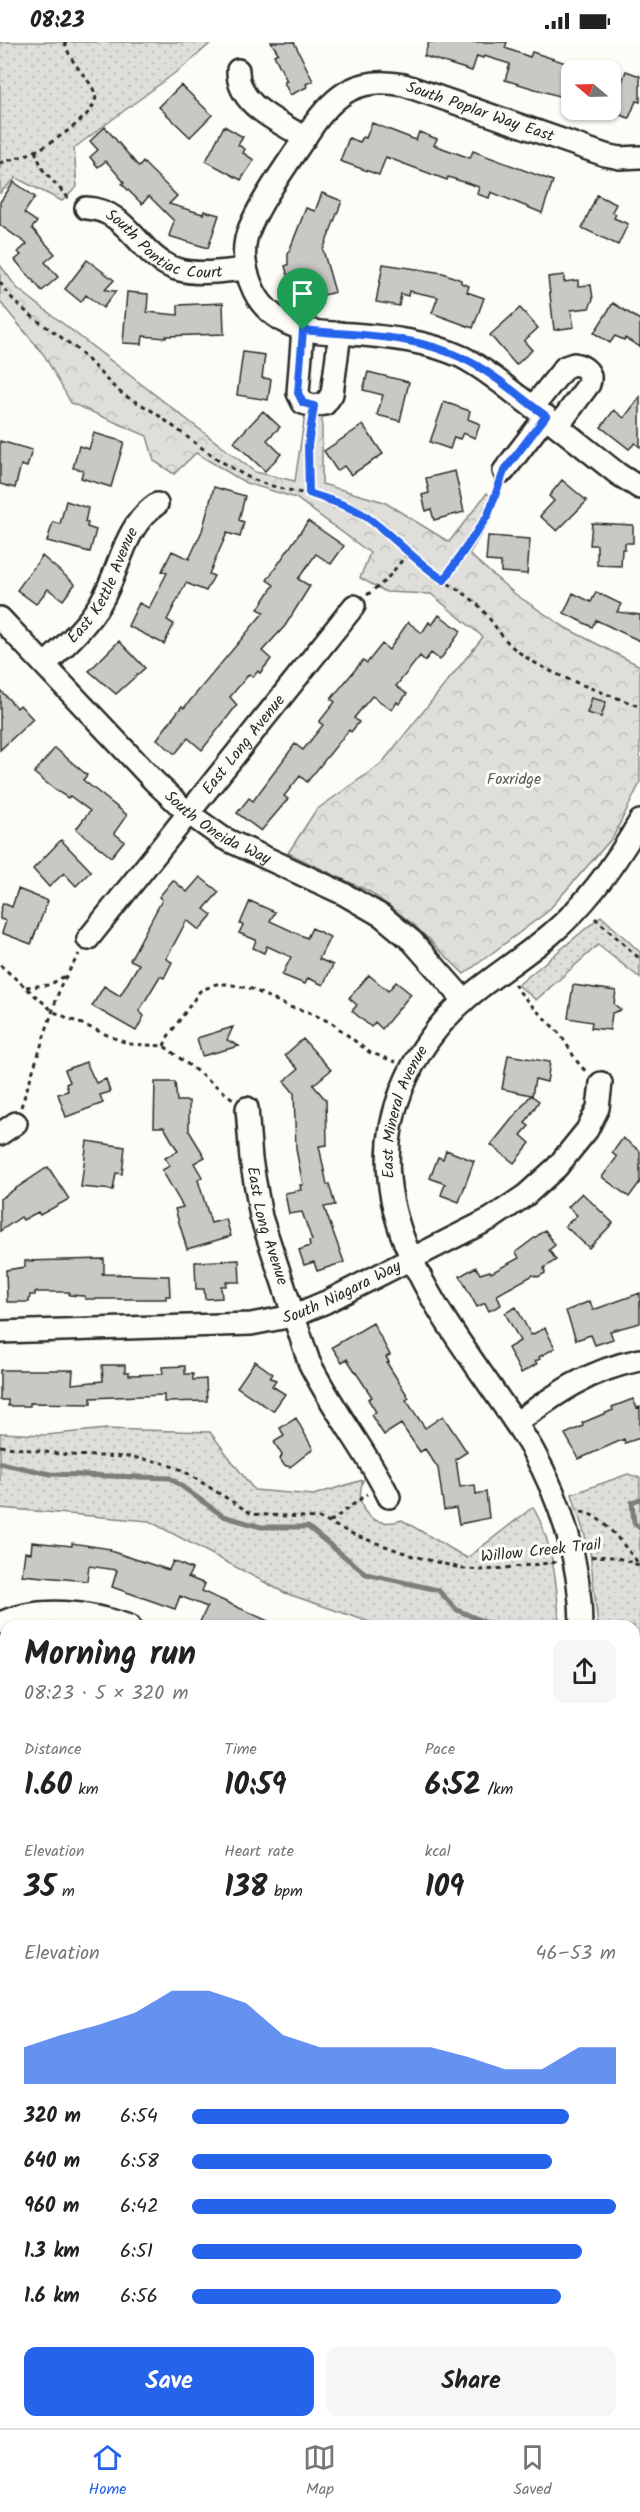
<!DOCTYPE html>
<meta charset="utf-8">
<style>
body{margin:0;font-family:Kalam,sans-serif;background:#f6f6f6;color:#222;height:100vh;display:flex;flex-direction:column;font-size:22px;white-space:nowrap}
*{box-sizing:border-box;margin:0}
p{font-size:20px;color:#767676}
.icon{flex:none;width:33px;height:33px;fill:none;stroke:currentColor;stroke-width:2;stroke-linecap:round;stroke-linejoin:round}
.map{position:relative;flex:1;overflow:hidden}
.drawer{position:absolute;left:0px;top:1578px;width:640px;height:808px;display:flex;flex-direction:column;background:#fff;border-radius:18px 18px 0 0;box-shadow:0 2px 4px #0004}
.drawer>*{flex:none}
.needle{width:39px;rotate:289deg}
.controls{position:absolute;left:561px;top:18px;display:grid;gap:12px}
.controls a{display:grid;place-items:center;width:60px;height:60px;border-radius:12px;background:#fff;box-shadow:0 2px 4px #0004;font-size:30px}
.pin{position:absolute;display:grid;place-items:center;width:51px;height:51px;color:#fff;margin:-62px -26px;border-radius:50% 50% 50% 0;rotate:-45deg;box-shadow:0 0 6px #0007}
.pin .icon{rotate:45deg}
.round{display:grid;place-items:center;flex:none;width:63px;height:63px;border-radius:12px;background:#f6f6f6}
.headline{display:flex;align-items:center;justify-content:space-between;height:102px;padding:0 24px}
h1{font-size:33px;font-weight:700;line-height:45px}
.stats{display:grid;grid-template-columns:repeat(3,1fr);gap:9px;height:102px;padding:6px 24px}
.stats div{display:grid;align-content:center}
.stats b{font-size:30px;font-weight:700}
.stats small{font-size:16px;font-weight:400}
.stats p{font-size:16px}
.chart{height:168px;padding:12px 24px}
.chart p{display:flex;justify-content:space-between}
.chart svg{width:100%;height:108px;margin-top:6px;fill:#2563eb;opacity:.7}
.action{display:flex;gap:12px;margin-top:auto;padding:12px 24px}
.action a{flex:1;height:69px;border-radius:12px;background:#2563eb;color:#fff;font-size:24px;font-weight:700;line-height:69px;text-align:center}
.action a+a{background:#f6f6f6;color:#222}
ul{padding:0 24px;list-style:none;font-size:20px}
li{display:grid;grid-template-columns:96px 72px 1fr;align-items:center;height:45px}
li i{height:15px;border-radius:8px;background:#2563eb}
.status{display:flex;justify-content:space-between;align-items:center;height:42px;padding:0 30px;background:#fff;direction:ltr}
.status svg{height:16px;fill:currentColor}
.tabs{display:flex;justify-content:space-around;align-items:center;height:84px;border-top:2px solid #e0e0e0;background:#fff;font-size:16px;color:#767676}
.tabs a{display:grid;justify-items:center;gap:3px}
.tabs .current{color:#2563eb}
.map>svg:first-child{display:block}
.grass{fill:url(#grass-dots);stroke:#858482;stroke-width:1.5}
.forest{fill:url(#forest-crowns);stroke:#858482;stroke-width:1.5}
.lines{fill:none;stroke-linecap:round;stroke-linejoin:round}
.stream{stroke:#7e7d7b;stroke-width:5}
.building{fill:#c9c8c4;stroke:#2b2b2b;stroke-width:1.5}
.minor-casing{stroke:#2b2b2b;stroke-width:26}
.path{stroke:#2b2b2b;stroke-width:3;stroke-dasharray:4.5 4.5;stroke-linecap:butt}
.minor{stroke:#fdfcf7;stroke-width:21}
.route-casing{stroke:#fff;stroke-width:12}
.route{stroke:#2563eb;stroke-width:8}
.labels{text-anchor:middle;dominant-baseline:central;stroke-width:6;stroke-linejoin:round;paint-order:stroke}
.street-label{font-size:16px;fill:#2b2b2b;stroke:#fdfcf7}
.park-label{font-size:16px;fill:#585857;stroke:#fdfcf7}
</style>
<div class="status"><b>08:23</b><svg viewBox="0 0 49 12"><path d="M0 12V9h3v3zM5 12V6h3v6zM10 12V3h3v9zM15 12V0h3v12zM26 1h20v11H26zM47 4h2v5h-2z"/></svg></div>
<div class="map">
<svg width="640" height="2386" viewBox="0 0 640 2386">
<defs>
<pattern id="grass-dots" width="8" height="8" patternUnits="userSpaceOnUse" patternTransform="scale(1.5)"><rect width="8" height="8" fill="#dfdeda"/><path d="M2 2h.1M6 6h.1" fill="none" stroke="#c0bfbb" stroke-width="1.8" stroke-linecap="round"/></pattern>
<pattern id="forest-crowns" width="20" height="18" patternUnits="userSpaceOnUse" patternTransform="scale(1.5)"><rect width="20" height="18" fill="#dfdeda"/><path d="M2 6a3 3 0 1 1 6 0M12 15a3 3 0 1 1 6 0" fill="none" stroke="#c0bfbb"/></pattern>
</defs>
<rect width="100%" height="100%" fill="#fdfcf7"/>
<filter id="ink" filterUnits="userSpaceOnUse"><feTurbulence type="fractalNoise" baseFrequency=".0167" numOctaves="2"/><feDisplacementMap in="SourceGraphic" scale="12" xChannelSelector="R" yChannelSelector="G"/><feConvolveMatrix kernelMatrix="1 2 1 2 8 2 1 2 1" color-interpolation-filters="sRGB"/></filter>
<g filter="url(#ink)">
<path class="grass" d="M0 0H212L187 22 74 106 77 145 62 159 16 136 0 151Z
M601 874 640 910V936L598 903 536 958 518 943Z
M106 1387 210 1390 254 1448 313 1453 363 1438C353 1467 372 1488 402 1478L467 1516 533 1465C553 1500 558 1544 559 1584H381L285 1551 149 1479 0 1466V1391L46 1393Z
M628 1432 640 1436V1830H634V1584H598L590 1510 572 1452Z"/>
<path class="forest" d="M0 223 17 246 255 430 295 439 305 372 322 374V442L384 460 449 500 487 451 495 458 492 474 469 512 515 552 566 586 640 624V741L613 795 547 870 464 932 413 882 370 850 288 811 316 768 381 722 483 595 431 552 386 550 360 536 370 511 296 456 246 441 196 411 174 432 154 419 147 394 71 361 44 313 0 260Z"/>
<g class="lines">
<path class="stream" d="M0 1421 50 1432 170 1436 223 1474 261 1485H308L366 1532 438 1548 457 1568 494 1584
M640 1457 632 1460 634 1481 640 1486
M634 1601 640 1598"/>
</g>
<path class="building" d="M271 0H294L313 39 306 42 307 45 290 53 284 40 287 39 274 13 278 11Z
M429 0H507L505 6 530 15 532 10 572 23V58L505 38 510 22 484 14 483 16 477 14 472 29 424 14Z
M626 29 640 34V60L636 59 629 76 611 70Z
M181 43 212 73 190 95 159 65Z
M372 81 416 98 419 90 437 97 434 103 470 116 473 109 553 139 542 171 491 150 489 156 477 152 479 145 448 135 447 138 386 115 379 133 340 119 349 96 360 100 363 95 366 96Z
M224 84 243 95 238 103 245 107 243 111 254 118 241 138 206 119Z
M105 85 139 125 143 120 177 154 169 162 203 172 204 169 219 173 208 206 169 194 174 179 149 154 142 162 122 142 124 140 106 119 98 125 90 115 98 108 90 99Z
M14 140 35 155 24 171 37 180 32 186 55 212 45 220 58 235 42 249 15 218 21 213 18 210 27 202 0 183V160Z
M322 151 342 159 323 208 335 250 313 256 309 240 291 245 285 224 288 223V212L306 166 315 169Z
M597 153 616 162 612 170 616 172 614 176 628 182 618 203 582 186Z
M87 218 114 238 105 248 116 249 103 266 86 253 81 260 65 247Z
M383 222 443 231 461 238V241L469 244 467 250 484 256 473 286 432 271 438 255 409 249 408 254 401 252 399 264 376 260Z
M564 233V240L578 238V244L591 243 593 257 589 266 571 268 574 285 554 288 548 235Z
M127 250 148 252 147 270 178 273V263L223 261 224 292 166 294V296L143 294 142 302 123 301Z
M613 261 640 278V305L625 296 624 298 615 294 610 301 594 291Z
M520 266 538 286 524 299 532 308 516 323 490 293Z
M243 310 265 313 262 336 271 337 268 358 237 353Z
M368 330 409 340 400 379 377 373 383 353 363 348Z
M640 355V405L635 401 629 407 601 385 614 368 624 376Z
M444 360 470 369 468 377 480 382 475 396 463 391 460 397 454 395 450 407 430 400Z
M263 369 280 385 267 398 281 412 265 429 234 400Z
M363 383 383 412 351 433 344 424 337 429 324 409Z
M94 391 124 400 111 445 81 436 83 428 73 426 79 404 89 407Z
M0 399 32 408 27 425 21 423 15 446 0 442Z
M455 429 464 470 434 478 431 467 426 469 422 453 429 451 426 436Z
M562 438 587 459 557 489 540 474 554 459 549 454Z
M214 445 245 454 239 478 244 480 240 495 227 491 209 532 214 534 206 549 186 541 167 578 174 582 164 602 128 584 139 561 149 566 167 531 162 529 172 509 189 517 202 489Z
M66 459 88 466 85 480 88 481 87 485 96 488 90 510 47 499 53 480 60 482Z
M308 479 344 504 331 522 316 512 298 537 310 544 285 584 262 609 271 617 260 631 258 629 253 635 249 632 230 655 237 663 202 708 188 696 175 712 157 697 182 664 184 666 264 570 258 567 274 543 267 538Z
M592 481 633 483V501H625V507H622L621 524 597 523V503H590Z
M488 494 530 497 527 532 501 530V520L486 519Z
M42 514 75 542 63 558 48 547 36 562 17 548Z
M596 550 621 562 617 570 640 573V599L596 578 592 585 564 571 573 551 591 560Z
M439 573 461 589 440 618 431 611 425 619 420 614 396 644 407 652 399 662 397 660 392 668 372 654 354 676 359 680 351 690 349 688 307 740 300 734 284 754 288 757 261 789 237 771 249 756 253 759 295 702 303 708 323 683 319 680 335 660 331 657 363 618 367 621 382 602 389 608 408 580 422 591 429 580 432 583Z
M119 599 145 626 116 652 89 629Z
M0 648 17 666 20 663 33 677 0 708Z
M592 656 606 660 601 675 587 671Z
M55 706 87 733 83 738 127 773 114 791 124 799 111 815 76 787 90 769 70 754 68 756 54 747 34 731Z
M61 798 91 829 76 844 64 831 49 845 33 827Z
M200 835 219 850 204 867 212 873 199 888 187 878 166 917 172 920 164 936 160 934 139 969 144 974 136 989 92 964 104 944 120 954 139 922 130 918 162 858 159 855 173 838 187 850Z
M18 847 48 859 31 902 2 891 6 879 0 877V870L3 861 12 865Z
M250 859 275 870 270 879 307 896 312 886 330 895 319 917 333 923 323 943 308 936 305 942 282 933 291 915 267 904 264 911 253 906 256 898 239 891 243 883 240 882Z
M369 933 388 949 396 940 411 952 382 987 375 980 371 985 352 969 357 963 349 956Z
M573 943 616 949 614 962 621 968 612 971 610 988 591 986 592 980 568 976Z
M233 985 227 998 239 1004 202 1014 197 996Z
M303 997 331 1028 313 1043 326 1058 327 1103 319 1104 327 1143 329 1142 335 1163 324 1165 344 1220 317 1229 314 1220 304 1223 299 1208 310 1204 309 1199 312 1198 302 1170 289 1172 285 1151 301 1148 300 1143H303L296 1107 294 1051 284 1039 298 1027 285 1013Z
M508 1013 550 1020 547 1040 535 1037 532 1054 539 1059 525 1081 529 1084 521 1093 530 1101 514 1121 491 1103 531 1053 502 1047Z
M86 1020 96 1041 106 1037 110 1050 100 1053 103 1061 66 1075 58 1052 68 1049 66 1042 70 1040 65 1028Z
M155 1040H175L177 1059H189V1089L205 1115 194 1121 202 1135 198 1138 211 1181 226 1177 231 1194 187 1207 175 1167 183 1165 162 1128 170 1124 165 1116 178 1109 164 1085H154Z
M623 1096 640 1109V1140L629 1155 602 1135 617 1115 612 1111Z
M87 1099 125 1105 122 1132 116 1131 113 1148 81 1145Z
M446 1108 474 1119 459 1160 441 1153 445 1142 430 1136 438 1115 443 1117Z
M48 1125 69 1157 40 1173 38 1170 23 1178 21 1175 0 1189V1157Z
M582 1151 613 1181 589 1206 565 1184 577 1173 568 1165Z
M545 1188 555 1203 549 1208 556 1218 544 1226 545 1231 538 1235 533 1233 497 1253 501 1263 489 1269 485 1261 477 1265 460 1234 476 1225 480 1232 490 1229 491 1231 519 1216 516 1210Z
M104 1217V1231L101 1232 169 1234 170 1254H166V1257H85L84 1254 69 1253V1250H35V1253H30L29 1260H7L6 1228 25 1225V1219Z
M239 1218 240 1240H226V1244H221L222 1256 205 1257 204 1247H196L195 1220Z
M640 1251V1281L610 1289 613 1297 595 1303 591 1293 576 1298 566 1269 590 1259 593 1268Z
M516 1265 531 1293 545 1286 555 1306 539 1315 540 1317 535 1319 537 1322 521 1331 508 1306 520 1299 505 1271Z
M373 1281 390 1313 386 1315 389 1320 387 1321 409 1356 406 1358 425 1386 443 1374 467 1410 456 1417 460 1445 475 1443 476 1452 486 1450 489 1476 459 1482 456 1466 444 1468 438 1426 425 1407 420 1410 401 1382 384 1393 371 1373 376 1370 368 1357 372 1355 347 1317 342 1320 332 1305Z
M255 1319 273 1332 270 1336 276 1338 272 1344 285 1352 273 1369 237 1345Z
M102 1323H125V1330H129V1333L163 1332 162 1325 185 1324V1332H193V1338L206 1337 207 1359 164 1360V1353L91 1356V1362L30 1361V1364H8V1358H0V1328H73L72 1342 103 1339Z
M633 1357 637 1366 640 1365V1396L625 1401 624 1397 579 1417 565 1392 583 1384 582 1381 613 1368 612 1365Z
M296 1376 313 1407 290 1425 284 1423 280 1417 282 1413 274 1400 284 1394 280 1386Z
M32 1500 72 1504V1501L111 1507 110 1509 169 1528 173 1519 192 1527 188 1535 205 1542 202 1549 279 1584H198L207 1565 180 1554 175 1567 112 1545 117 1528 89 1524 87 1539 22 1533 25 1510 31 1511Z"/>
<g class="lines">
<g class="minor-casing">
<g id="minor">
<path d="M238 28C237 64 279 79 305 96"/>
<path d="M640 115 620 116 605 113 404 43C359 34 335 51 310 88 293 114 253 168 246 197 242 215 246 232 254 249 263 268 282 282 303 287 318 291 336 291 352 292 390 295 427 299 462 315 482 325 500 340 518 354 552 379 585 406 618 432L640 446"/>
<path id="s1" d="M86 166C129 168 137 213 176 227 199 234 223 229 246 227"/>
<path d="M303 287 298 351 303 361 314 364 325 362 332 352 340 291"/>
<path d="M533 365 565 325 574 322C585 324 593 331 589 342L558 384"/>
<path d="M504 429 546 374"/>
<path id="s2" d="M0 576 155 740 188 771 223 796 342 851 382 874 412 899 464 958"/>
<path id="s3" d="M45 623C65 603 87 584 101 560 121 526 123 485 157 462"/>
<path id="s4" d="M88 897 354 564"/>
<path id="s5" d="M247 1066 251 1117 261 1175 309 1320C332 1367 366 1408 389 1455"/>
<path d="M0 1092 16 1081"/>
<path id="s6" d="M0 1290 251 1282 293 1274 326 1260 492 1176 526 1153 557 1125 587 1088 598 1066 601 1041"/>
<path d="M516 1381C557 1351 589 1328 640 1318"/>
<path d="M0 1581C39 1563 89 1570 129 1584"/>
<path id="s7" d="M581 1584C581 1523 562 1460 532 1407 467 1299 347 1184 402 1047 415 1013 439 980 467 956 494 933 524 915 551 892 588 861 616 821 640 779"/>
<path d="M0 1766 6 1768"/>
<path d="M0 1903 6 1905"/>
<path d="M634 1944 640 1946"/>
<path d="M0 2120 6 2102"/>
<path d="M634 2140 640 2124"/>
<path d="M297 2380 298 2386"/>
<path d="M164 2386 176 2380"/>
<path d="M556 2386 557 2380"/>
</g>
</g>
<path class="path" d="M35 109 43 128 70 158
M0 121C10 118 21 115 31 111 46 105 103 70 95 51 87 32 70 23 65 0
M0 240C18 270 48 284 74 305 90 318 102 334 116 347 129 358 145 363 158 373 188 395 215 418 248 435 285 453 330 450 365 473 387 489 404 511 426 527 442 539 460 547 475 560 492 576 501 598 520 611 556 637 600 648 640 665
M309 451 308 403 312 381
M444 538 483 481 498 444
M367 553 386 538 407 512
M595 876 640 917
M0 923 54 970 119 998 130 1002 164 1004 233 1057
M514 942C526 960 542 973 557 989 569 1002 573 1019 588 1031
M26 945 49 943 65 934
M164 1004 167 996 200 949 216 942H228L252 947 289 965 306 969 332 981 369 1010 396 1020
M21 1065 61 943 79 912
M0 1404 68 1413 131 1415 160 1420 182 1428 252 1472 319 1476 357 1494 413 1514 464 1527 486 1528 558 1520
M581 1470C601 1470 627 1508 640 1523
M330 1480 367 1452
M591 1515C610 1513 622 1516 640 1524
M634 1774 640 1776"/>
<use href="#minor" class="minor"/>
</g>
</g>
<g class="lines" filter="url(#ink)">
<g class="route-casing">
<path id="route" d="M303 288C357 294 413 292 462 316 493 330 519 355 546 374L504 429 488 473 444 538C415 520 393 493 365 474 349 463 328 458 309 451L308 403 314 364 303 361 298 351Z"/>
</g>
<use href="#route" class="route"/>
</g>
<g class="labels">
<g class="street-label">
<text transform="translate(480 70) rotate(19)">South Poplar Way East</text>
<text stroke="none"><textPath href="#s1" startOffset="90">South Pontiac Court</textPath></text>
<text stroke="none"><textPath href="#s3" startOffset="100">East Kettle Avenue</textPath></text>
<text stroke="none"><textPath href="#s4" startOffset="249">East Long Avenue</textPath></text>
<text stroke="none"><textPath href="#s2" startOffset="304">South Oneida Way</textPath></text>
<text stroke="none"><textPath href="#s7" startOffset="564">East Mineral Avenue</textPath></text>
<text stroke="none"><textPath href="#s5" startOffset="120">East Long Avenue</textPath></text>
<text stroke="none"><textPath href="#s6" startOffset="348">South Niagara Way</textPath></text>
<text transform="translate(541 1509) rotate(-6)">Willow Creek Trail</text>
</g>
<g class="park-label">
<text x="514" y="737">Foxridge</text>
</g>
</g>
</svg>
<div class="controls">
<a><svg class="needle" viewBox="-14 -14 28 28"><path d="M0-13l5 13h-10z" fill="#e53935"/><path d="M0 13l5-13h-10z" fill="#767676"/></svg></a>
</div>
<div class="pin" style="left:303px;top:288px;background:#1e9e55"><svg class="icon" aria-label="arrive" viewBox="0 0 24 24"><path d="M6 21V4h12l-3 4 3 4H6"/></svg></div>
<section class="drawer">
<div class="headline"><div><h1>Morning run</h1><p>08:23 · 5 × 320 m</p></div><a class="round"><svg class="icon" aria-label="share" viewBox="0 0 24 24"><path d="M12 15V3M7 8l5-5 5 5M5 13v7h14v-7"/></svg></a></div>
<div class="stats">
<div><p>Distance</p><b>1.60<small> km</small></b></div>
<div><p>Time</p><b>10:59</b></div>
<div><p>Pace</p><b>6:52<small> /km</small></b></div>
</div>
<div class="stats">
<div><p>Elevation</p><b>35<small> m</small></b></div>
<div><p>Heart rate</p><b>138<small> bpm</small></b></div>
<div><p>kcal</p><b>109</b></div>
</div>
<div class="chart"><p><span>Elevation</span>46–53 m</p>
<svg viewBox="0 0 160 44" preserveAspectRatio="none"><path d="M0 44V29L10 24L20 20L30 15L40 6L50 6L60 11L70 24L80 29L90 29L100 29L110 29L120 33L130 38L140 38L150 29L160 29V44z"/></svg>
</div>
<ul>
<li><b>320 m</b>6:54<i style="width:89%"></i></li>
<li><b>640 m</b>6:58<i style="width:85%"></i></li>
<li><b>960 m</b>6:42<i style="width:100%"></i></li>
<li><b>1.3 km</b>6:51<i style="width:92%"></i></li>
<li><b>1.6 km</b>6:56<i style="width:87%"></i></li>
</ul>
<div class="action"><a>Save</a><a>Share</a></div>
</section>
</div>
<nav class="tabs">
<a class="current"><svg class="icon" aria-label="home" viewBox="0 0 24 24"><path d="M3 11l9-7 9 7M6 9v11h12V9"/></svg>Home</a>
<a><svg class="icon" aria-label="map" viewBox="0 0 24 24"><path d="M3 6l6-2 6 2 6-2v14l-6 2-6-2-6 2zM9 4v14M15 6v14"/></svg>Map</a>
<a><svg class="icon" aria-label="saved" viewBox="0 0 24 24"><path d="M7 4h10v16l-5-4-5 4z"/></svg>Saved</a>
</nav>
